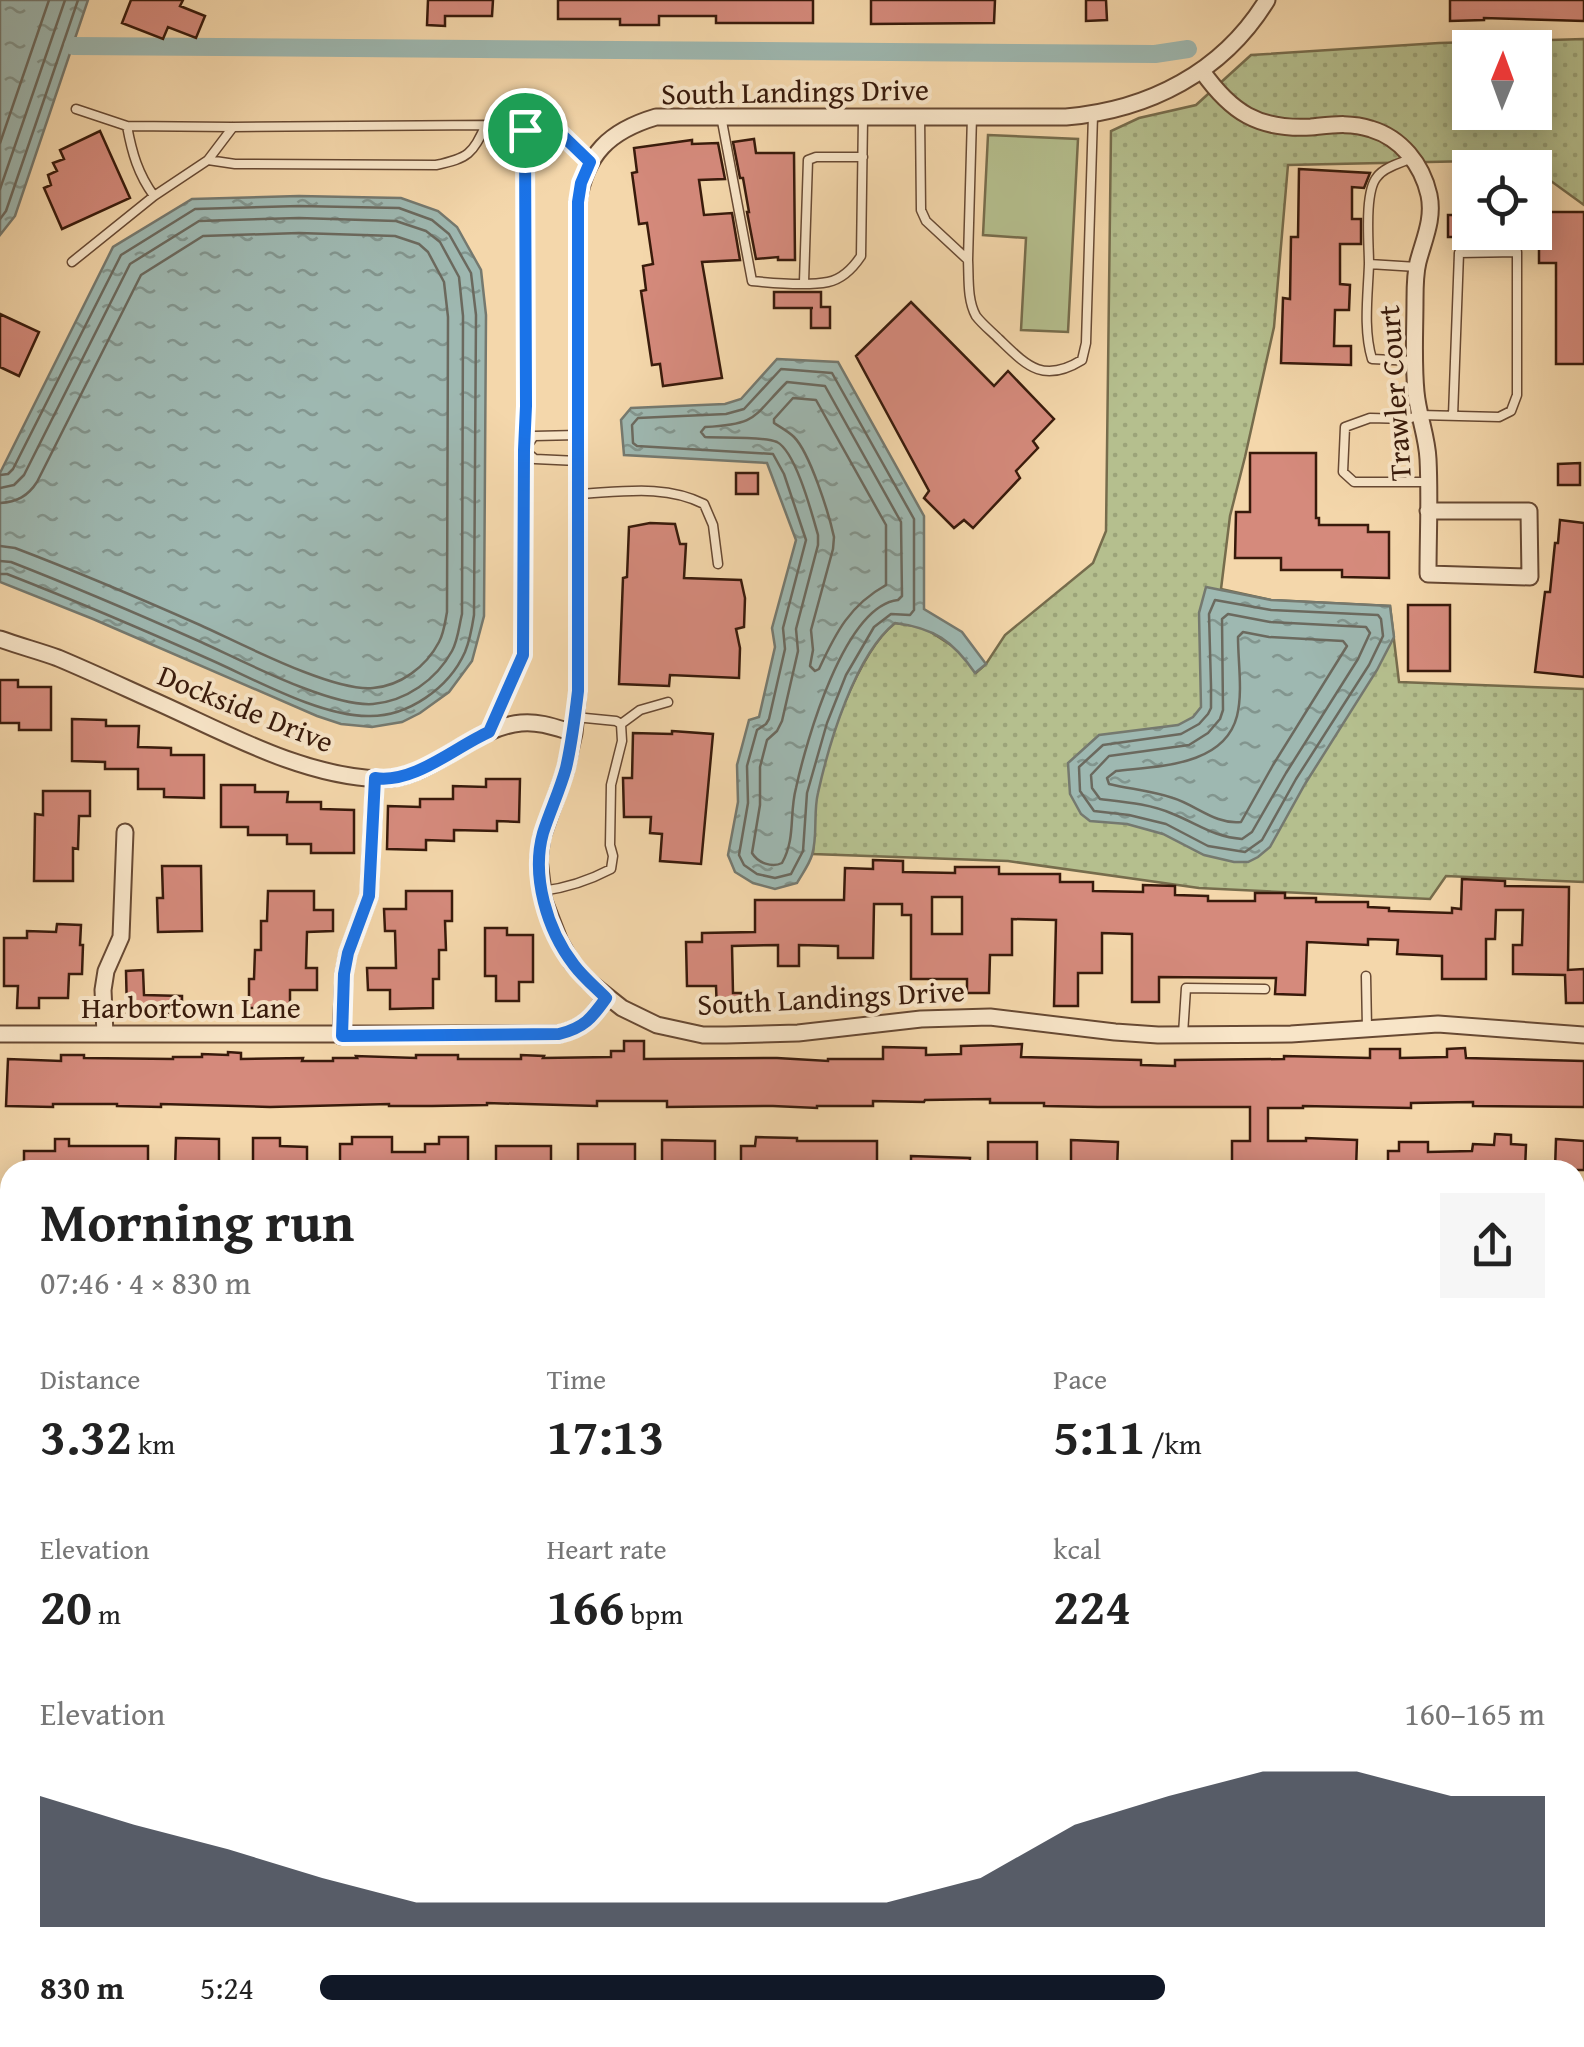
<!DOCTYPE html>
<meta charset="utf-8">
<style>
body{margin:0;font-family:"Gentium Book Plus",serif;background:#f6f6f6;color:#222;height:100vh;display:flex;flex-direction:column;font-size:38px;white-space:nowrap}
*{box-sizing:border-box;margin:0}
p{font-size:32px;color:#767676}
.icon{flex:none;width:55px;height:55px;fill:none;stroke:currentColor;stroke-width:2;stroke-linecap:round;stroke-linejoin:round}
.map{position:relative;flex:1;overflow:hidden}
.drawer{position:absolute;left:0px;top:1160px;width:1585px;height:888px;display:flex;flex-direction:column;background:#fff;border-radius:30px 30px 0 0;box-shadow:0 5px 25px #0003}
.drawer>*{flex:none}
.needle{width:65px;rotate:1deg}
.tools{position:absolute;left:1452px;top:30px;display:grid;gap:20px}
.tools a{display:grid;place-items:center;width:100px;height:100px;border-radius:0px;background:#fff;box-shadow:0 5px 25px #0003;font-size:50px}
.pin{position:absolute;display:grid;place-items:center;width:85px;height:85px;color:#fff;margin:-42px;border:5px solid #fff;border-radius:50%;box-shadow:0 2px 10px #0007}
.round{display:grid;place-items:center;flex:none;width:105px;height:105px;border-radius:0px;background:#f6f6f6}
.overview{display:flex;align-items:center;justify-content:space-between;height:170px;padding:0 40px}
h1{font-size:55px;font-weight:700;line-height:75px}
.metrics{display:grid;grid-template-columns:repeat(3,1fr);gap:15px;height:170px;padding:10px 40px}
.metrics div{display:grid;align-content:center}
.metrics b{font-size:50px;font-weight:700}
.metrics small{font-size:28px;font-weight:400}
.metrics p{font-size:28px}
.chart{height:280px;padding:20px 40px}
.chart p{display:flex;justify-content:space-between}
.chart svg{width:100%;height:180px;margin-top:10px;fill:#111827;opacity:.7}
ul{padding:0 40px;list-style:none;font-size:32px}
li{display:grid;grid-template-columns:160px 120px 1fr;align-items:center;height:75px}
li i{height:25px;border-radius:12px;background:#111827}
.map>svg:first-child{display:block}
.green{fill:url(#green-dots);stroke:#766c4c;stroke-width:2.5;fill-rule:evenodd}
.pitch{fill:#b5bf8e;stroke:#766c4c;stroke-width:2.5}
.water{fill:url(#water-ripples);stroke:#75796f;stroke-width:2.5}
.lines{fill:none;stroke-linecap:round;stroke-linejoin:round}
.shore{stroke:#6b695e;stroke-width:2.5}
.canal{stroke:#9eb8b1;stroke-width:18}
.building{fill:#d58a7c;stroke:#381a0b;stroke-width:2.5;fill-rule:evenodd}
.lane-casing{stroke:#674933;stroke-width:11}
.street-casing{stroke:#674933;stroke-width:19}
.lane{stroke:#f8e5c8;stroke-width:8}
.street{stroke:#f8e5c8;stroke-width:15}
.route-casing{stroke:#fff;stroke-width:20}
.route{stroke:#1a73e8;stroke-width:12}
.labels{text-anchor:middle;dominant-baseline:central;stroke-width:8;stroke-linejoin:round;paint-order:stroke}
.street-label{font-size:30px;fill:#381a0b;stroke:#f8e5c8}
</style>
<div class="map">
<svg width="1584" height="2047" viewBox="0 0 1584 2047">
<defs>
<pattern id="green-dots" width="8" height="8" patternUnits="userSpaceOnUse" patternTransform="scale(2.5)"><rect width="8" height="8" fill="#b5bf8e"/><path d="M2 2h.1M6 6h.1" fill="none" stroke="#9ca479" stroke-width="1.8" stroke-linecap="round"/></pattern>
<pattern id="water-ripples" width="26" height="14" patternUnits="userSpaceOnUse" patternTransform="scale(2.5)"><rect width="26" height="14" fill="#9eb8b1"/><path d="M2 4q2-2 4 0t4 0M15 11q2-2 4 0t4 0" fill="none" stroke="#82958e"/></pattern>
</defs>
<rect width="100%" height="100%" fill="#f4d7ab"/>
<filter id="stains"><feTurbulence type="fractalNoise" baseFrequency=".002" numOctaves="4"/><feColorMatrix values="0 0 0 0 .2 0 0 0 0 .09 0 0 0 0 .02 0 0 0 .5 -.17"/></filter>
<radialGradient id="worn" r=".72"><stop offset=".6" stop-color="#630" stop-opacity="0"/><stop offset="1" stop-color="#630" stop-opacity=".3"/></radialGradient>
<path class="green" d="M1584 39V205L1522 160 1288 165 1274 327 1245 457 1230 516 1221 589 1271 600 1390 606 1399 682 1584 689V882L1446 876 1430 899 1199 888 1008 861 813 854C814 836 814 817 816 799 822 753 858 652 895 623L923 627 960 651 976 673 986 664 1005 635 1093 563 1106 531 1111 131 1139 118 1196 105 1251 55 1439 43ZM1470 48H1535V112H1470Z"/>
<path class="pitch" d="M988 135 1078 139 1068 332 1021 330 1026 238 983 235Z"/>
<path class="water" d="M0 0H88L15 216 0 235Z
M299 196 401 198 438 211 457 227 481 270 486 315 484 616 472 661 449 692 420 713 402 722 372 727 341 724 317 716 93 619 0 582V473L113 247 192 199Z
M777 359 838 362 924 516V609L962 632 986 664 975 673C953 641 934 628 895 623 855 655 829 743 818 793 813 813 818 836 812 855 809 865 802 874 797 883L775 889 753 883 735 872 728 855 738 802 737 765 749 720 759 717 775 647 772 628 796 540 767 463 624 455 621 420 631 408 725 404 741 399Z
M1206 587 1271 600 1390 606 1394 637 1377 670 1305 784 1270 847 1258 857 1248 862H1234L1204 855 1163 834 1127 824 1090 821 1081 814 1070 794 1068 763 1099 735 1178 725 1193 717 1201 707 1199 613Z
M10 1352V1470H0V1352Z
M1575 1358H1584V1464H1575Z
M0 1717H10V1797H0Z
M1575 2028H1584V2047H885L884 2038H1575Z
M43 2038H182L185 2047H25Z
M458 2038H632L634 2047H458Z"/>
<g class="lines">
<path class="shore" d="M0 143 49 0
M0 189 65 0
M0 219 6 211 78 0
M781 369 832 373 914 519V610L910 615 891 614 874 627 846 675 827 723 807 793 803 851 791 874 775 878 757 874 744 865 739 855 748 803 747 766 757 730 766 724 769 719 785 649 783 628 806 540 784 474 773 454 637 446 633 443 632 425 638 418 726 414 744 409Z
M787 382 825 386 901 522 902 596 898 600C844 606 806 742 796 788 789 814 796 838 782 863 772 868 758 863 752 853L760 805V767L767 740 777 731 782 721 798 651 796 629 818 545V535C812 514 796 452 777 442 763 436 722 438 705 437L701 432 705 427C759 424 752 417 787 382Z
M793 398 816 400 886 525V585C850 605 836 632 819 669L815 671 810 666 813 650 811 630 833 549 834 537C829 514 810 453 794 437 788 431 780 427 774 423V419Z
M0 475 8 474 13 469 121 255 195 209 299 206 399 208 432 220 449 234 471 273 476 315 474 615C472 628 470 640 465 652 449 688 408 717 368 716 320 716 256 680 211 660 144 630 76 601 7 574H0
M0 488 14 485 24 475 130 264 199 221 299 218 396 221 426 231 440 242 459 277 463 316 462 614C459 626 458 640 452 651 436 680 406 701 373 704 330 707 243 661 201 642 138 614 75 587 11 562L0 561
M0 503C17 502 28 496 37 482L141 275 203 236 299 233 395 236 419 244 428 252 444 282 448 317 447 612C445 622 444 633 439 642 426 667 400 686 373 688 333 692 240 643 200 625 139 598 78 572 15 548L0 546
M1215 600 1271 610 1378 615 1381 619 1383 636 1369 665 1296 779 1262 840 1245 852 1208 846 1166 824 1129 815 1094 811 1080 791 1079 767 1103 745 1181 734 1199 724 1208 714 1211 708V686L1209 614Z
M1228 614 1270 622 1366 627 1370 633 1358 659 1286 773 1252 832 1242 839C1214 837 1198 824 1173 814 1150 804 1125 802 1100 799L1092 788 1091 775 1109 756 1189 745 1208 733 1220 719 1223 710 1222 619Z
M1243 632 1269 637 1343 641 1347 646 1273 765 1241 822C1216 825 1196 805 1173 798 1152 791 1130 789 1109 784L1107 778 1116 771C1156 766 1224 767 1237 716 1243 692 1238 662 1238 637Z"/>
<path class="canal" d="M73 46 1155 54 1188 49"/>
</g>
<path class="building" d="M131 0H183L180 6 205 16 196 38 168 27 163 39 122 23Z
M428 0H493L492 16H445V26L427 25Z
M558 0H813V23H716V16H659V25H620V19H558Z
M871 0H995L994 23 871 24Z
M1086 0H1106L1107 20 1086 21Z
M1450 0H1584V21L1484 18V20L1450 21Z
M100 131 130 198 62 229 44 188 51 185 48 175 57 171 53 163 64 159 60 150Z
M754 139 756 153H794L795 260H778V257L756 259 747 212H749L743 178H740L733 142Z
M692 140V144L718 143 725 179 699 180 704 215 732 213 740 260 702 262 722 378 663 386 660 364 652 365 641 291 646 290 643 266 653 264 647 223 639 224 632 173 637 172 634 148Z
M1299 169 1370 173 1364 188 1352 187V219H1361V244H1340V284L1350 285 1349 310H1335L1334 346H1351V365L1281 363 1283 298 1290 299 1291 237H1298Z
M1546 212H1584V364H1556V263H1539V232H1545Z
M1448 215H1466V237H1448Z
M774 292H821V307H830V328H811V308H813H774Z
M911 302 994 386 1008 371 1054 419 1033 441 1038 448 1016 471 1020 478 973 528 964 520 954 528 924 498 929 491 856 356Z
M0 314 39 332 19 376 0 367Z
M1250 453H1316V518H1319V525H1368V532H1389V578L1342 577V570H1281V558H1235L1236 512H1250Z
M1580 463V485H1558V464Z
M736 473H758V494H736Z
M1560 520 1584 523V677L1535 672 1545 592H1550L1555 543H1558Z
M650 523 675 524 680 544H686L684 578 741 580 745 598 744 627 736 629 740 648 739 678 670 675 669 686 619 684 623 578 627 577 629 527Z
M1408 605H1450V671H1408Z
M0 680H18V687H51V730H19V723H0Z
M72 719 106 720V726H139L138 747 171 748V755H204V798L164 797V789H138V769H105V762L72 761Z
M672 731 713 734 701 864 660 861 662 834 650 833 651 817H624L623 778H632L633 733 672 734Z
M486 779H520L519 822 497 821V831L454 830V841L426 840V850L387 849 388 806 420 807V799H453V786L486 787Z
M221 785H255V792H288L287 802H321V809L354 810V853H311V844H287V835H248V827H221Z
M43 791H90V816H79L78 849 73 848V881H34L35 814 43 815Z
M873 860 903 861V872L955 873V867H999V874H1060V882H1093V891L1143 892V885L1175 886V895L1208 896V901H1255V893H1285V898H1316V902H1368V907L1389 908V911L1452 913V908L1461 909 1462 879 1505 881V886L1569 887 1568 970 1584 969V1003H1566L1565 975 1513 974V945H1522L1523 910H1496L1495 939H1486V979H1442V956L1397 954 1398 940 1368 939V945L1307 942 1305 995 1275 994 1276 978 1159 977V1002H1132V934L1102 933V973H1078V1006H1054L1056 920 1012 919V955H990L989 993H967V979H911V915H902V904H874L873 958H838V946L799 945V966H778V945L732 946 733 993H741V1012H717L716 986H687L686 942H702V933L755 932V900H844L845 868 873 869ZM932 897H962V934H932Z
M162 866H201L202 931 158 932 157 898H163Z
M268 891H314V910H333V931L307 932 306 968H317V990H290V1008H249V979H254L255 950H261V921H267Z
M406 891H452V921H445L446 950H439V979H433V1008L390 1009V990H368L367 968H396L395 931H385L384 909H406Z
M57 924 81 925 80 945H83L82 974H69L68 998H39V1008H17L18 986H4V938H27V931L56 932Z
M485 928H507V935H533V982H519V1001H496V976H485Z
M143 970 144 995 182 996V1014L127 1013 126 971Z
M624 1041H644V1059L777 1058 828 1061V1059H883V1047L926 1048V1055L961 1054V1046L1022 1044 1021 1057 1141 1060V1065L1175 1066V1060L1284 1059V1056L1370 1058V1049H1400V1058L1447 1057V1049L1465 1048 1466 1058 1584 1061V1107L1473 1106V1102L1411 1103V1108L1303 1106V1108H1268V1141H1306V1138L1357 1140 1356 1170H1232V1141H1250V1107H1098L1044 1106V1103H990V1099L925 1100 924 1102 873 1101V1106H817V1108L773 1106 667 1107V1101H597V1106L487 1103V1105L432 1106H389V1104L270 1107 161 1104V1107L117 1106V1104H53V1107L6 1106 8 1059 61 1061V1055H84V1058L173 1059V1057H202V1054L228 1055V1052L241 1053V1059L303 1058 302 1061H333V1058H357L356 1056 416 1058V1055H458V1059H521V1055L544 1056 543 1058 611 1057V1051H624Z
M1495 1134 1511 1135V1144L1526 1145 1525 1170H1388V1151H1399V1142H1428V1152L1472 1151 1473 1144 1494 1145Z
M352 1137H392V1152H425V1144H439V1137H468V1170H340V1144H352Z
M756 1137 797 1138V1141H877V1170H741V1146H755Z
M176 1138 219 1139V1170H175Z
M253 1138H280V1146L307 1147V1170H253Z
M55 1139H69V1146H148V1170H24V1151H55Z
M1556 1139 1584 1141V1170H1555Z
M662 1140 715 1141V1170H662Z
M1071 1140 1118 1142 1117 1170H1071Z
M988 1142H1037V1170H988Z
M578 1144H635V1170H578Z
M496 1146H551V1170H496Z
M911 1156 970 1158 969 1170H911Z"/>
<g class="lines">
<g class="lane-casing">
<path id="lane" d="M76 109 127 126C132 153 138 174 154 196
M721 116 752 281C772 283 808 286 828 282 843 279 853 268 861 256L863 118
M920 116 921 210 926 221 968 260C969 278 967 300 976 316 982 324 992 332 999 339 1027 366 1043 384 1082 360L1086 343 1093 115
M127 126 232 127
M208 160 235 164 436 165C469 158 472 154 486 125
M968 260 972 116
M72 262 154 196 208 160 233 127 486 125 561 134 590 162
M1369 264C1369 244 1364 192 1377 177 1384 167 1401 163 1412 158
M804 282 808 160 816 157H863
M1414 361 1372 359C1363 329 1368 295 1369 264L1417 267
M578 435 534 436 524 450 535 459 578 461
M1428 482H1354L1343 472 1345 427 1370 418 1408 419 1420 415 1499 417 1511 411 1517 395V252L1459 253 1453 416
M578 494C621 492 665 484 704 504L713 525 718 564
M621 724 640 710 668 702
M491 728 523 655 525 524 524 450 526 405 525 130
M542 891C566 888 590 880 611 869L613 856 610 845 611 785 622 741 621 724 616 721 575 717
M1366 976 1367 1028
M1183 1034 1186 988 1265 989"/>
</g>
<g class="street-casing">
<path id="street" d="M1267 0C1223 72 1149 110 1066 117H656C609 131 586 154 578 202V691L574 733 565 772 542 837 539 859 544 901 560 942 572 963 588 981 622 1008 657 1025 703 1035H726L798 1033 921 1019 990 1017 1115 1032 1158 1035 1291 1034 1438 1024 1584 1035
M1202 71C1231 112 1258 130 1311 127 1332 125 1350 122 1371 129 1401 138 1422 164 1429 195 1434 219 1424 239 1418 262 1415 274 1415 287 1415 300 1415 330 1413 361 1416 392 1418 415 1427 436 1428 459 1430 497 1428 536 1428 574L1530 577 1529 511H1428
M0 639C19 646 39 651 58 658 89 671 119 685 150 699 223 731 299 776 380 779 432 780 470 728 521 723 539 721 557 728 574 733
M0 1034H559C584 1028 592 1018 606 997
M105 1034 103 990 106 971 121 937 125 832
M341 1036 344 973 348 953 369 896 375 778
M0 1224H10
M1575 1227H1584
M0 1590H10
M1575 1592H1584
M1575 1904H1584
M325 2038 327 2047
M757 2038 759 2047"/>
</g>
<use href="#lane" class="lane"/>
<use href="#street" class="street"/>
</g>
<g class="lines">
<g class="route-casing">
<path id="route" d="M525 130 561 134 590 162 581 183 578 202V691C575 717 572 742 566 768 560 790 550 811 543 833 531 876 547 930 574 965 583 977 595 987 606 998 592 1018 584 1028 559 1034L342 1036 344 974 348 953 369 896 375 778C414 784 455 747 489 732L523 655 524 450 526 406Z"/>
</g>
<use href="#route" class="route"/>
</g>
<g class="labels">
<g class="street-label">
<text transform="translate(795 91) rotate(-1)">South Landings Drive</text>
<text transform="translate(1394 393) rotate(-94)">Trawler Court</text>
<text transform="translate(246 708) rotate(22)">Dockside Drive</text>
<text transform="translate(831 997) rotate(-3)">South Landings Drive</text>
<text x="191" y="1007">Harbortown Lane</text>
</g>
</g>
<rect width="100%" height="100%" filter="url(#stains)"/>
<rect width="100%" height="100%" fill="url(#worn)"/>
</svg>
<div class="tools">
<a><svg class="needle" viewBox="-14 -14 28 28"><path d="M0-13l5 13h-10z" fill="#e53935"/><path d="M0 13l5-13h-10z" fill="#767676"/></svg></a>
<a><svg class="icon" aria-label="locate" viewBox="0 0 24 24"><circle cx="12" cy="12" r="6"/><path d="M12 2v4M12 18v4M2 12h4M18 12h4"/></svg></a>
</div>
<div class="pin" style="left:525px;top:130px;background:#1e9e55"><svg class="icon" aria-label="arrive" viewBox="0 0 24 24"><path d="M6 21V4h12l-3 4 3 4H6"/></svg></div>
<section class="drawer">
<div class="overview"><div><h1>Morning run</h1><p>07:46 · 4 × 830 m</p></div><a class="round"><svg class="icon" aria-label="share" viewBox="0 0 24 24"><path d="M12 15V3M7 8l5-5 5 5M5 13v7h14v-7"/></svg></a></div>
<div class="metrics">
<div><p>Distance</p><b>3.32<small> km</small></b></div>
<div><p>Time</p><b>17:13</b></div>
<div><p>Pace</p><b>5:11<small> /km</small></b></div>
</div>
<div class="metrics">
<div><p>Elevation</p><b>20<small> m</small></b></div>
<div><p>Heart rate</p><b>166<small> bpm</small></b></div>
<div><p>kcal</p><b>224</b></div>
</div>
<div class="chart"><p><span>Elevation</span>160–165 m</p>
<svg viewBox="0 0 160 44" preserveAspectRatio="none"><path d="M0 44V12L10 19L20 25L30 32L40 38L50 38L60 38L70 38L80 38L90 38L100 32L110 19L120 12L130 6L140 6L150 12L160 12V44z"/></svg>
</div>
<ul>
<li><b>830 m</b>5:24<i style="width:69%"></i></li>
</ul>
</section>
</div>
